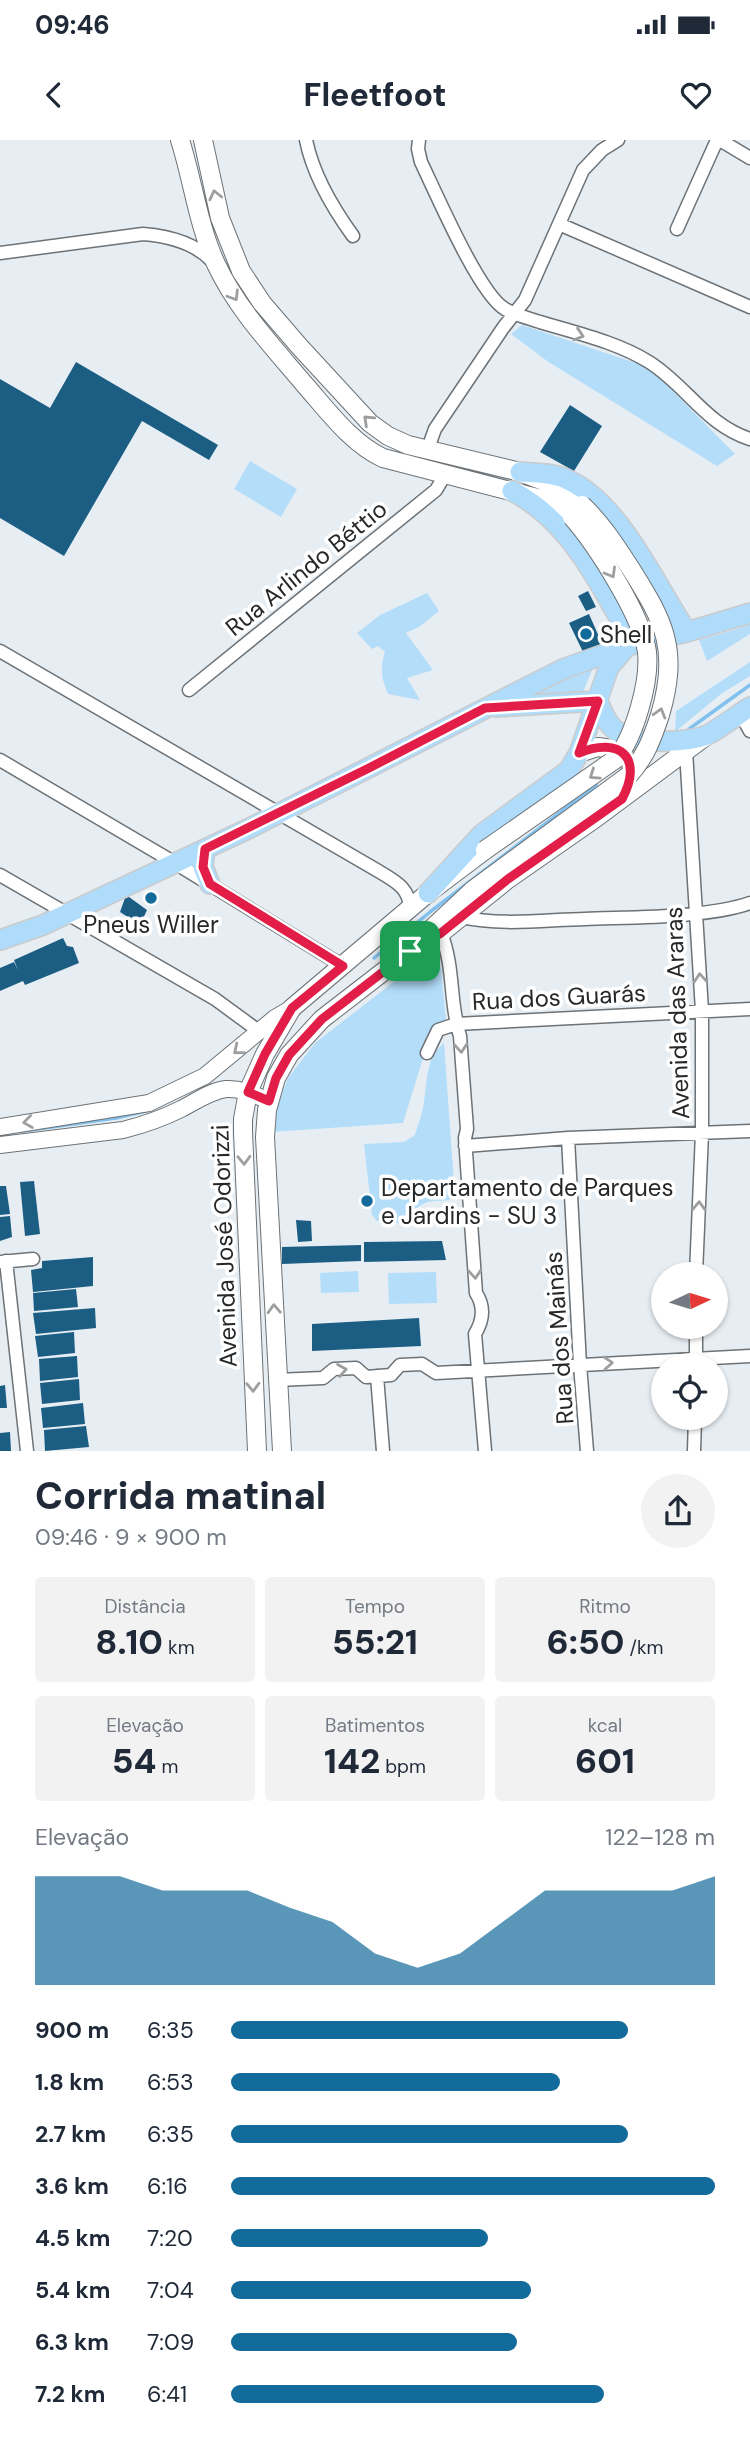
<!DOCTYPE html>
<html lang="pt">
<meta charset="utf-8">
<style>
body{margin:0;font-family:"DM Sans",sans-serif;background:#f2f2f3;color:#1f2937;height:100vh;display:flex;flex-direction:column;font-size:26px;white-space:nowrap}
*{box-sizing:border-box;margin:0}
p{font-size:23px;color:#747a83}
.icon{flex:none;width:38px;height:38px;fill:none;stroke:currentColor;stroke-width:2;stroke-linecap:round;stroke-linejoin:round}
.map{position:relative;height:1311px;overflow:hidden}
.drawer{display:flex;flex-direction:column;background:#fff;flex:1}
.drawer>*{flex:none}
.needle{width:46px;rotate:86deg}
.tools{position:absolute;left:651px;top:1122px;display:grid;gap:14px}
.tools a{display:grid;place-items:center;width:77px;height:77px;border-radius:50%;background:#fff;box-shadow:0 2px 5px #0004;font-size:35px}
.pin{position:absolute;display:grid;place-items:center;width:60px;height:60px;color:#fff;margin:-30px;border-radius:14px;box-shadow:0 4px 10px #0006}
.round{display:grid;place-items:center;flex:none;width:74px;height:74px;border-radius:37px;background:#f2f2f3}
.overview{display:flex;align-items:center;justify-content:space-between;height:119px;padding:0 35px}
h1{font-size:38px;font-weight:800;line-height:52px}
.stats{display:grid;grid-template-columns:repeat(3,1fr);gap:10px;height:119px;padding:7px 35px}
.stats div{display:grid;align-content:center;border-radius:7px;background:#f2f2f3;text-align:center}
.stats b{font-size:35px;font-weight:800}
.stats small{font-size:19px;font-weight:400}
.stats p{font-size:19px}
.chart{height:196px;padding:14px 35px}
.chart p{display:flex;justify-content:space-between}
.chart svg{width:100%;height:126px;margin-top:7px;fill:#136b9b;opacity:.7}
ul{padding:0 35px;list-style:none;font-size:23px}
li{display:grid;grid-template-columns:112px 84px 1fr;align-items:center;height:52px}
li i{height:18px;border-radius:9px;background:#136b9b}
.status{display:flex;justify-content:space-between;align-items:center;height:49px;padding:0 35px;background:#fff;direction:ltr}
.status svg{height:19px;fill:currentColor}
header{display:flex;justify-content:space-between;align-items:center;height:91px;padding:0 35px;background:#fff;font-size:32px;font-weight:800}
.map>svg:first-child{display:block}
.green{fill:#b4ddfa}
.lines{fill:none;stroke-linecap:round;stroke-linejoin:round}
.stream{stroke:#82c1ed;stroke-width:3.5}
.building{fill:#1c5d84}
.minor-casing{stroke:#6c7276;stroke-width:15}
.tertiary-casing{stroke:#6c7276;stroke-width:18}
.secondary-casing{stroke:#6c7276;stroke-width:20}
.primary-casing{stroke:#cbcbcc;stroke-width:22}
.minor{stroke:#fff;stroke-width:12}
.tertiary{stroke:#fff;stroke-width:16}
.secondary{stroke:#fff;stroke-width:18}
.primary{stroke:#afdcfb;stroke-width:19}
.secondary-bridge-casing{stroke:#6c7276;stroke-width:20;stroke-linecap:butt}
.secondary-bridge{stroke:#fff;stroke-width:18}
.oneway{stroke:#9d9e9f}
.route-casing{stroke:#fff;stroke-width:14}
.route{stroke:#e11d48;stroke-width:9}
.poi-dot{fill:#136b9b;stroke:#fff;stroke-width:2.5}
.labels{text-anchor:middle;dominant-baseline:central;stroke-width:7;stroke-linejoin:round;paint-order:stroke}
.street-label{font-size:24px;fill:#252729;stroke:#fff}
.poi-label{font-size:24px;fill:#252729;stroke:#fff;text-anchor:start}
</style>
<div class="status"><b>09:46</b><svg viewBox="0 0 49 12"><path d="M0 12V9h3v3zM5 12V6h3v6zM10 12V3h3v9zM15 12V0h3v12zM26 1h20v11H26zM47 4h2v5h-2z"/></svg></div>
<header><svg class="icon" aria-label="back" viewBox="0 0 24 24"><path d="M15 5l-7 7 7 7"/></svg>Fleetfoot<svg class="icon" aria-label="heart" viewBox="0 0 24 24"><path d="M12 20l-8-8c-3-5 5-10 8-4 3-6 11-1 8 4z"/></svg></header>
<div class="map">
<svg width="750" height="1311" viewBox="0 0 750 1311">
<rect width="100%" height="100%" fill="#e7eef3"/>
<path class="green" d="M522 185 645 226 658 236 735 314 717 326 547 221 511 194Z
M250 321 297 349 281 377 234 349Z
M427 453 439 471 419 487 406 493 433 530 407 538 420 560 388 554C381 538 380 528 385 512L378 506 372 509 357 493 380 475Z
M750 483V494L707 521 699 500 737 489Z
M750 522V536L721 554 675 592 676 571Z
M595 523 583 552 517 556Z
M422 820 433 821 441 829 446 881 432 889 403 983 271 992 276 969 288 938 315 903Z
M444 903 455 1057C445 1063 437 1059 428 1062 417 1065 409 1077 401 1083L377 1081 372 1075 364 1004 404 1002 415 995C418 984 423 973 424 961 428 939 425 919 444 903Z
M358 1131 359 1152 321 1153 320 1133Z
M436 1132 437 1163 389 1164 388 1133Z"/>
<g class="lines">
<path class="stream" d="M689 589 750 545
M374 818 430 772 596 645
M23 991 116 978 146 971"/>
</g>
<path class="building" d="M76 222 218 305 209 320 142 281 64 416 0 378V239L50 268Z
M570 265 602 286 574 331 540 312Z
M588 451 596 467 586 471 578 456Z
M589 474 603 506 584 514 569 483Z
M129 757 147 770 140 785 120 772 125 758Z
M63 798 67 806 73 807 79 823 25 845 23 841 0 851V828L14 822 18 830 14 820Z
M34 1041 40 1094 25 1096 20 1042Z
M0 1046H6L10 1074 0 1075Z
M10 1076 12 1097 0 1101V1077Z
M296 1080 311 1081 312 1101 298 1102Z
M442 1101 446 1120 364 1122V1102Z
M361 1105V1121L282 1124V1107Z
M93 1117V1146L33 1152 31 1130 42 1128V1121Z
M76 1149 78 1167 34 1171 33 1153Z
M95 1168 96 1188 36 1194 33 1173Z
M419 1178 421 1206 312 1211V1184Z
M74 1192 75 1213 38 1217 35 1196Z
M77 1216 78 1237 40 1241 39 1219Z
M79 1239 80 1260 42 1264 40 1243Z
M5 1245 7 1268H0V1246Z
M83 1263 85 1284 43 1288 41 1268Z
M86 1286 89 1307 45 1311 44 1290Z
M10 1292 11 1311H0V1293Z"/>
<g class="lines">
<g class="minor-casing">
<path id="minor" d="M306 0C313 35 332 67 353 96
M419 0 418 9 421 22C436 53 479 154 505 169 515 175 528 178 540 182 576 193 617 202 649 222 686 245 706 285 750 299
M720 0 750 18
M559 84 750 167
M677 89 717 0
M0 113 143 94C168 96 194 102 212 121
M427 311 435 289 503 188 525 160 583 30 602 10 618 0
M0 511 380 732C396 742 409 748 410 768
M189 550 436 350 445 335
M740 573 750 591
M686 611 702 871V993L696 1134
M0 620 175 723 343 826
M0 735 215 859 260 892
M461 777C501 786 544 780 585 779 632 777 707 778 750 763
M441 793C455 829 449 862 460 896L467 989 465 998 476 1153C485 1167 483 1181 475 1194L485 1311
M427 913 438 890 456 884 750 869
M568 998 580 1225 587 1311
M465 1006 568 998 750 991
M6 1121 27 1311
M0 1122 33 1119
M696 1225V1186
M377 1236 383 1311
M277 1240 323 1238 334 1229 356 1228 366 1237 391 1235 400 1225 422 1224 436 1233 750 1216
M694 1311 695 1278"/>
</g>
<g class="tertiary-casing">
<path id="tertiary" d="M0 987 149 963 205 936 275 878 292 868
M0 1005 123 990C143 985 163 978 181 969 195 962 210 951 226 949 242 948 255 955 269 961"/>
</g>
<g class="secondary-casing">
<path id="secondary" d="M180 0C193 41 198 85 216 124 237 169 273 207 305 245 328 271 351 303 383 318L541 359 556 365 572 377
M203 0 220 78 241 131 262 163 299 206 370 283 388 296 408 305 520 332 549 343 582 365
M579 613 598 607 620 610C632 619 632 630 630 644
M427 793 473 750
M257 1311 243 992V979L248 952 265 914 292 868 428 753 485 710
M282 1311 265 997 267 970 276 938 289 915 322 879 410 811 441 793 508 739 597 677 706 596"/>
</g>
<g class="primary-casing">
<path id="primary" d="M520 332C536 333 554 333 568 340 620 363 656 446 687 492
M598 561C602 571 606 582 614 589 632 605 689 604 709 594 723 586 736 576 750 567
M496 567 598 561
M205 709 203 727 210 744
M428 753 482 694 569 630 579 613 609 527 627 506C628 489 617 475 609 460 584 416 558 375 512 351
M0 800 43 785 250 688 563 529 627 506 687 492 750 473"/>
</g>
<use href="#minor" class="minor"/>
<use href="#tertiary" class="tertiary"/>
<use href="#secondary" class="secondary"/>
<use href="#primary" class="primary"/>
<g class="secondary-bridge-casing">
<path id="secondary-bridge" d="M485 710 617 618C635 594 650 542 647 512 642 476 596 404 572 377
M473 750 628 636C645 618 652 599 660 575 679 510 665 483 631 429 616 406 602 384 582 365"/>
</g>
<use href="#secondary-bridge" class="secondary-bridge"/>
</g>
<defs><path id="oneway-chevron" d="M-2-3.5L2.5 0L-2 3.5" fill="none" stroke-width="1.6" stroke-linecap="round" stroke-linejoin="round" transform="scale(1.75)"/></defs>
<g class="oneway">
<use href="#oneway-chevron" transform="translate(215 55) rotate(-103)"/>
<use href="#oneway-chevron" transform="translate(234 156) rotate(58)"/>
<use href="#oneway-chevron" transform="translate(579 195) rotate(18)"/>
<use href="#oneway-chevron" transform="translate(368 280) rotate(-137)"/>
<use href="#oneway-chevron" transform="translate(611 433) rotate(60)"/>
<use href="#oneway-chevron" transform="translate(660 573) rotate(-74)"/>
<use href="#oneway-chevron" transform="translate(594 635) rotate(146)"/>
<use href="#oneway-chevron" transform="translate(700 838) rotate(-94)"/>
<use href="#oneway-chevron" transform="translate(461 908) rotate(86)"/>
<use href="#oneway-chevron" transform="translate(238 910) rotate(141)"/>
<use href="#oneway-chevron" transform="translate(28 982) rotate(172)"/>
<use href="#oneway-chevron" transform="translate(244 1020) rotate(88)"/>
<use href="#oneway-chevron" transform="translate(699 1066) rotate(-88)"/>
<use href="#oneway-chevron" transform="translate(475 1134) rotate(86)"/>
<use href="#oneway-chevron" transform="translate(274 1169) rotate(-93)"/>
<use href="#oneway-chevron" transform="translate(608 1223) rotate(-4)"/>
<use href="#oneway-chevron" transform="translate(342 1230) rotate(-9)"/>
<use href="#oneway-chevron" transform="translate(253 1247) rotate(88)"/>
</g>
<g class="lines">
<g class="route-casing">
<path id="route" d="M598 561 579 613C620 596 644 618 622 659L508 739 441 793 410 811 322 879 289 915 276 938 269 961 248 952 265 914 292 868 343 826 210 744 203 727 205 709 369 628 485 568Z"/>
</g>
<use href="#route" class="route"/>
</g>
<g class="poi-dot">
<circle cx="586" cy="494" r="7"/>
<circle cx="151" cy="758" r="7"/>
<circle cx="367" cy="1061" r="7"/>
</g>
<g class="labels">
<g class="street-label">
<text transform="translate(306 428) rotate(-39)">Rua Arlindo Béttio</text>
<text transform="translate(559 857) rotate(-3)">Rua dos Guarás</text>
<text transform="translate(677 873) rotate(-92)">Avenida das Araras</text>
<text transform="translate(224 1106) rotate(-92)">Avenida José Odorizzi</text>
<text transform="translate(559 1198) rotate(-94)">Rua dos Mainás</text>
</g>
<g class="poi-label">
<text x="600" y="494">Shell</text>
<text x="151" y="784" text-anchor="middle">Pneus Willer</text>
<text x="381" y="1047">Departamento de Parques<tspan x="381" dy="28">e Jardins - SU 3</tspan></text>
</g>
</g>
</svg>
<div class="tools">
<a><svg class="needle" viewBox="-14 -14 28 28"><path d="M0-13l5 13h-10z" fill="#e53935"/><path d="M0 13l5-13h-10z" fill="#747a83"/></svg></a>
<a><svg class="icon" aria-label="locate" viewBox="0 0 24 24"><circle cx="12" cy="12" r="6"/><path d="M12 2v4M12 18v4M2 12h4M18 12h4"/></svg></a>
</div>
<div class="pin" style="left:410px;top:811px;background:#1e9e55"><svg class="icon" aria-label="arrive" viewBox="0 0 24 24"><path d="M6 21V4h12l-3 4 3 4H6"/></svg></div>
</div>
<section class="drawer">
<div class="overview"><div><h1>Corrida matinal</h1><p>09:46 · 9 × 900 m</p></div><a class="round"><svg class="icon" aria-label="share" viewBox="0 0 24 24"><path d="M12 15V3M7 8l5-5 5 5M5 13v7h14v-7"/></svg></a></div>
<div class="stats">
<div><p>Distância</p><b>8.10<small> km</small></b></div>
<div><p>Tempo</p><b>55:21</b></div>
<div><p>Ritmo</p><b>6:50<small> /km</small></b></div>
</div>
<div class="stats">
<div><p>Elevação</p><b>54<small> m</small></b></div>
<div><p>Batimentos</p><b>142<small> bpm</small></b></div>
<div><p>kcal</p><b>601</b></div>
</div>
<div class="chart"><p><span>Elevação</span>122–128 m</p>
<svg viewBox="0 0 160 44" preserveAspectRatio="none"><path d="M0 44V6L10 6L20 6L30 11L40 11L50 11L60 17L70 22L80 33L90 38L100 33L110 22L120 11L130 11L140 11L150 11L160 6V44z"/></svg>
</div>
<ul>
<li><b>900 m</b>6:35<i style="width:82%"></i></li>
<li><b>1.8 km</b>6:53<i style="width:68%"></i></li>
<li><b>2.7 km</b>6:35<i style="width:82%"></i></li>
<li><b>3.6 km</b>6:16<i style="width:100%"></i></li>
<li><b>4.5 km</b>7:20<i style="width:53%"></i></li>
<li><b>5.4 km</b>7:04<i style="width:62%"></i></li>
<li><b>6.3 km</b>7:09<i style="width:59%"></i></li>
<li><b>7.2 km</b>6:41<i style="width:77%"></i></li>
</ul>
</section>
